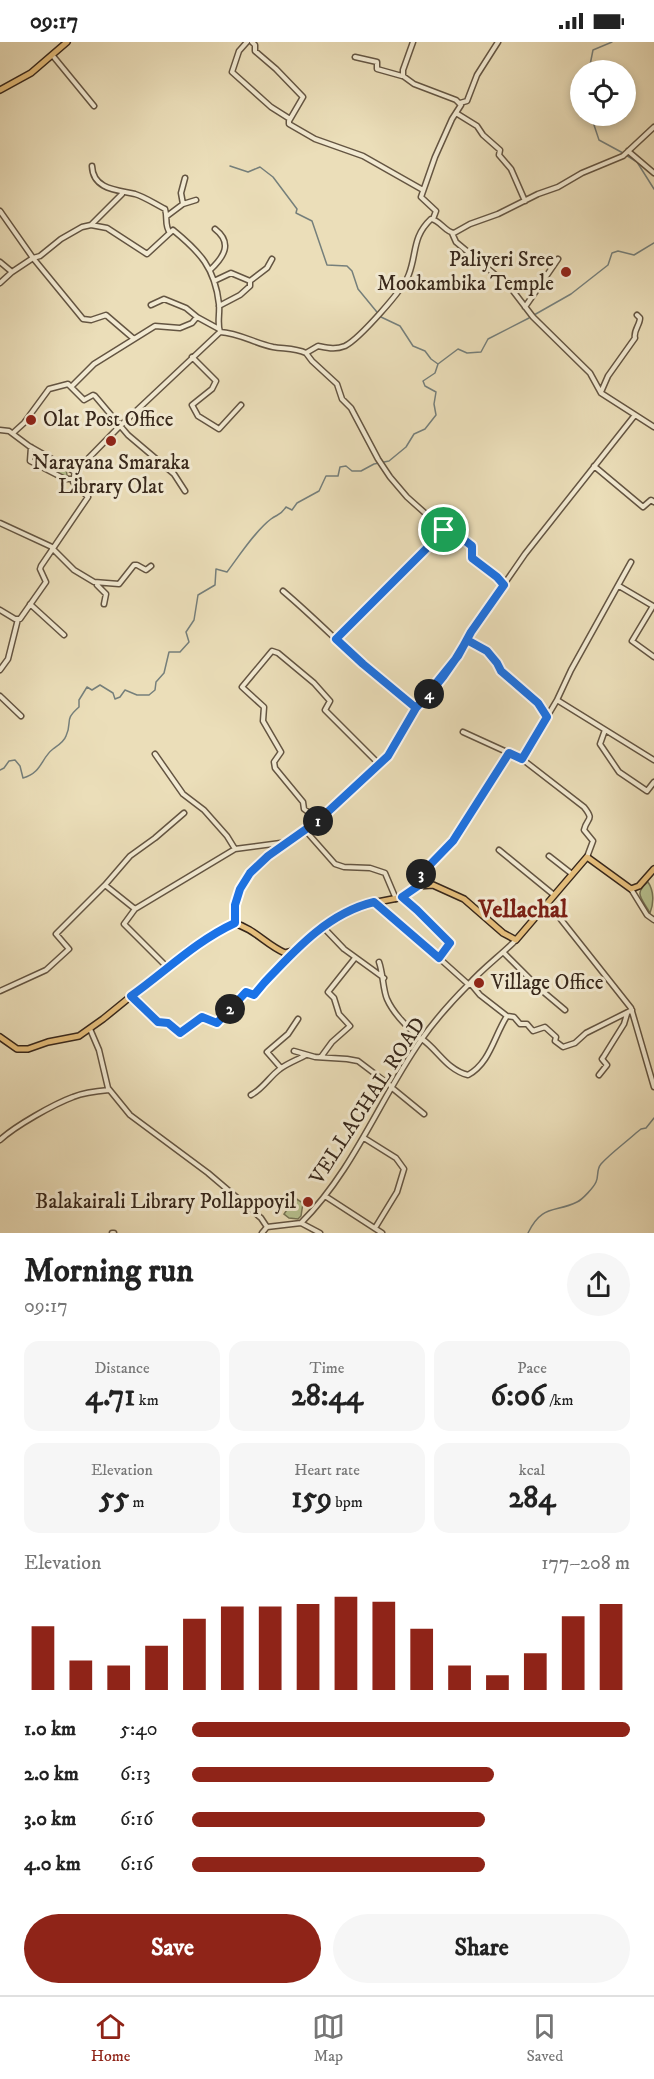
<!DOCTYPE html>
<meta charset="utf-8">
<style>
body{margin:0;font-family:"IM FELL DW Pica",serif;background:#f6f6f6;color:#222;height:100vh;display:flex;flex-direction:column;font-size:22px;white-space:nowrap}
*{box-sizing:border-box;margin:0}
p{font-size:20px;color:#767676}
.icon{flex:none;width:33px;height:33px;fill:none;stroke:currentColor;stroke-width:2;stroke-linecap:round;stroke-linejoin:round}
.map{position:relative;height:1191px;overflow:hidden}
.drawer{display:flex;flex-direction:column;background:#fff;flex:1}
.drawer>*{flex:none}
.fabs{position:absolute;left:570px;top:18px;display:grid;gap:12px}
.fabs a{display:grid;place-items:center;width:66px;height:66px;border-radius:50%;background:#fff;box-shadow:0 3px 9px #0003;font-size:30px}
.pin{position:absolute;display:grid;place-items:center;width:51px;height:51px;color:#fff;margin:-26px;border:3px solid #fff;border-radius:50%;box-shadow:0 2px 6px #0007}
.km{position:absolute;width:30px;height:30px;margin:-15px;border-radius:50%;background:#222;color:#fff;font-size:16px;line-height:30px;text-align:center}
.round{display:grid;place-items:center;flex:none;width:63px;height:63px;border-radius:32px;background:#f6f6f6}
.head{display:flex;align-items:center;justify-content:space-between;height:102px;padding:0 24px}
h1{font-size:33px;font-weight:700;line-height:45px}
.stats{display:grid;grid-template-columns:repeat(3,1fr);gap:9px;height:102px;padding:6px 24px}
.stats div{display:grid;align-content:center;border-radius:15px;background:#f6f6f6;text-align:center}
.stats b{font-size:30px;font-weight:700}
.stats small{font-size:16px;font-weight:400}
.stats p{font-size:16px}
.chart{height:168px;padding:12px 24px}
.chart p{display:flex;justify-content:space-between}
.chart svg{width:100%;height:108px;margin-top:6px;stroke:#8f2418;stroke-width:6}
.action{display:flex;gap:12px;margin-top:auto;padding:12px 24px}
.action a{flex:1;height:69px;border-radius:36px;background:#8f2418;color:#fff;font-size:24px;font-weight:700;line-height:69px;text-align:center}
.action a+a{background:#f6f6f6;color:#222}
ul{padding:0 24px;list-style:none;font-size:20px}
li{display:grid;grid-template-columns:96px 72px 1fr;align-items:center;height:45px}
li i{height:15px;border-radius:8px;background:#8f2418}
.status{display:flex;justify-content:space-between;align-items:center;height:42px;padding:0 30px;background:#fff;direction:ltr}
.status svg{height:16px;fill:currentColor}
.tabs{display:flex;justify-content:space-around;align-items:center;height:84px;border-top:2px solid #e0e0e0;background:#fff;font-size:16px;color:#767676}
.tabs a{display:grid;justify-items:center;gap:3px}
.tabs .current{color:#8f2418}
.map>svg:first-child{display:block}
.green{fill:#b7c18f;stroke:#777455;stroke-width:1.5}
.lines{fill:none;stroke-linecap:round;stroke-linejoin:round}
.stream{stroke:#757f7b;stroke-width:1.5}
.minor-casing{stroke:#645542;stroke-width:7}
.major-casing{stroke:#37271b;stroke-width:8}
.minor{stroke:#f2ead2;stroke-width:4}
.major{stroke:#e6bf7c;stroke-width:5}
.route-casing{stroke:#fff;stroke-width:12}
.route{stroke:#1a73e8;stroke-width:8}
.poi-dot{fill:#8f2418;stroke:#f2ead2;stroke-width:2}
.labels{text-anchor:middle;dominant-baseline:central;stroke-width:6;stroke-linejoin:round;paint-order:stroke}
.poi-label{font-size:21px;fill:#37271b;stroke:#f2ead2;text-anchor:end}
.street-label{font-size:21px;fill:#37271b;stroke:#f2ead2}
.quarter-label{font-size:24px;font-weight:bold;fill:#7a1f14;stroke:#f2ead2}
</style>
<div class="status"><b>09:17</b><svg viewBox="0 0 49 12"><path d="M0 12V9h3v3zM5 12V6h3v6zM10 12V3h3v9zM15 12V0h3v12zM26 1h20v11H26zM47 4h2v5h-2z"/></svg></div>
<div class="map">
<svg width="654" height="1191" viewBox="0 0 654 1191">
<rect width="100%" height="100%" fill="#ebdeb9"/>
<filter id="stains"><feTurbulence type="fractalNoise" baseFrequency=".00333" numOctaves="4"/><feColorMatrix values="0 0 0 0 .2 0 0 0 0 .09 0 0 0 0 .02 0 0 0 .5 -.17"/></filter>
<radialGradient id="worn" r=".72"><stop offset=".6" stop-color="#630" stop-opacity="0"/><stop offset="1" stop-color="#630" stop-opacity=".3"/></radialGradient>
<path class="green" d="M34 409 66 427 67 433 71 436H65L33 420Z
M648 840C654 849 654 861 650 871 642 856 633 852 648 840Z
M295 1156 303 1161 301 1174 298 1177 289 1176 284 1172Z"/>
<g class="lines">
<path class="stream" d="M589 28 593 8 612 0
M591 74 599 98 623 111
M626 113 637 120 654 147
M230 124 248 130 260 125 273 135 297 167 296 171 312 179 327 223 347 224 352 229 358 247 381 275 400 284 413 304 425 309 431 317 438 322
M534 273 571 252 608 223 612 211 618 209 634 213 654 201
M0 728 4 726 9 719 15 718 20 724 23 736C42 731 41 716 53 707 57 704 64 700 66 694 73 679 63 679 79 665V658L87 645 92 648 100 643 113 651 115 657 120 655 125 648 137 653H149L155 648 156 640 164 631 169 610H180L189 600 186 590 194 578 198 553 215 543 216 527 227 530C239 514 256 488 271 477 278 472 281 473 286 465L292 468 297 461 319 449 326 434H338L340 425 346 424 352 429H361L374 422 389 419 406 405 414 392 425 387 436 373 434 362 436 350 425 344 423 339 435 331 438 322 458 307 467 311 481 310 488 297 529 276
M528 1191C542 1162 555 1171 577 1160 582 1158 594 1145 596 1140 599 1134 596 1128 601 1122 611 1111 625 1101 636 1091L641 1087 646 1086 654 1076"/>
<g class="minor-casing">
<path id="minor" d="M247 0 239 9 232 30 271 65 290 77
M252 0 255 3V9L276 27 303 55 289 79V82L315 97 363 114 423 148
M413 0 403 28V34L414 42 456 58 461 63 452 77 435 115 421 155 436 169 433 177
M53 14 94 64
M355 15 377 20V27L402 34
M460 61 467 59 477 33 498 0
M456 71 477 84 483 93 500 108 499 113 511 127 525 159
M628 109 654 131
M92 124C93 148 118 148 135 152 145 155 155 162 165 167 168 176 164 183 170 191
M183 162 181 151 185 136
M0 169 33 216 83 277 91 278 106 273 134 297
M167 174 183 162 196 158
M91 183 122 152
M452 191 456 200 510 245 533 275 590 331 601 351 654 385
M0 220 12 230
M210 228C224 215 233 201 215 187
M214 239 231 231 250 239
M0 241 12 230 33 216 40 214 61 197 82 185 91 183 107 186 147 212 173 188C200 210 215 226 219 262 220 272 217 281 220 290
M151 263 164 257 186 266 197 275
M219 264 240 253 250 244V239L267 226 272 217
M525 265 558 217
M306 311 312 319 337 342 342 357 351 366 378 417 390 435 407 455 444 488 441 496 433 501 336 597
M192 315 216 339 212 347 192 363 198 374 219 387 241 363
M71 345 94 322 155 284 180 286 192 281 197 275 219 287
M601 350 608 334 635 296C633 289 640 283 640 276L637 273
M0 388 9 389 29 404 75 430 118 386 220 290C239 291 254 301 273 305 284 307 295 306 306 311L318 304C328 306 335 308 345 304 359 297 404 247 409 232 417 211 412 195 431 177 440 178 445 190 454 191L470 182 498 172 538 152 558 145 582 131 623 114 654 85
M13 391 24 381 49 347 68 342 84 358 93 353 95 354 128 393 174 432 185 449
M31 405 30 419 65 437H73
M594 424 643 465 651 458 654 460
M0 481 52 505
M444 488 450 487 473 505 472 516 497 535 504 543
M52 506 74 528 94 540 119 542 134 523H137L146 528 151 524
M97 543 106 552 104 562
M619 544 653 564 632 599 654 615
M283 549C328 587 368 632 416 666
M30 562 64 593
M0 568 15 577H20L46 540 40 527 41 524 88 455 73 440 75 430
M467 598 487 609 497 621 501 629 538 661 547 675
M0 628 8 617 18 577
M0 654 21 674
M557 658 571 628 631 520
M605 688 600 702 619 730 647 749 654 740
M463 690 509 711
M155 712 183 752 204 768 227 794 235 807
M522 717 584 765C595 779 587 775 584 788L593 799 587 815
M319 778 304 767 303 760 275 726 274 720 281 710 263 679 264 665 242 645 272 609 278 611 314 641 330 659 325 668 379 722
M305 788 335 822 344 825 370 826 385 831 396 857
M499 808 554 853
M549 814 572 832
M105 843 130 814 155 796 184 771
M418 844 417 840 423 830 453 799 509 711 522 717 557 658 654 718
M631 847 647 873 654 878
M402 855 417 868 450 901 439 916 468 942
M374 860 438 915
M547 862 555 870 631 966 654 1045
M135 867 124 882 167 925
M235 881V863L241 847 250 831 268 814 319 778 388 714 416 666 458 614 471 590 525 512 635 373
M323 885 344 907 384 936
M504 911 540 947 565 968
M379 920C383 931 383 948 387 957 394 973 409 986 421 998
M0 949 46 928 69 907 56 892 105 843 135 867 235 807 288 800
M131 954 158 980 168 981 180 991 202 975 217 981 247 950 254 953 260 948 293 909
M507 974 514 975 520 982H527L533 989 545 985 556 995 555 999 563 1005 575 1001 586 991 632 968
M90 987 99 1008 108 1046 130 1073 208 1131 261 1176 267 1185
M422 997C438 1008 447 1028 468 1033 490 1021 494 994 507 974L480 953 470 941
M294 1009 315 1015 347 1017 358 1019 391 1044
M321 1015 332 1000 350 984 339 972 334 956 328 950 355 916
M281 1026 267 1010 288 992 298 977
M599 1033 607 1023 602 1017 604 1014 624 982 627 972
M391 1045 424 1072
M251 1053C263 1047 270 1034 280 1027 288 1021 297 1018 306 1013
M364 1096 396 1116 404 1127 397 1150 375 1186
M0 1098C15 1084 54 1062 73 1055 85 1050 97 1049 109 1048
M325 1154 382 1191
M301 1181 320 1191
M112 1191H114
M262 1191 267 1185 301 1181C354 1128 379 1058 421 998 435 978 452 959 469 942 482 927 501 913 516 898"/>
</g>
<g class="major-casing">
<path id="major" d="M0 48 31 31 67 0
M0 995 17 1007H28L48 1000 79 994 103 977 189 907 233 881C254 886 266 903 285 911L293 909 327 882 357 864 403 855 418 844 433 843 464 857 503 891 516 898 587 815 631 847 639 844 654 827"/>
</g>
<use href="#minor" class="minor"/>
<use href="#major" class="major"/>
</g>
<g class="lines">
<g class="route-casing">
<path id="route" d="M444 488 450 487 472 504V516L497 535 504 543 471 590 458 614 416 666 388 714 319 778 268 814 250 831 240 847 235 863V881C196 899 166 929 131 954L158 980 168 981 180 991 202 975 217 981 246 950 254 953 264 941C295 908 328 871 374 860L439 916 450 901 417 868 402 855 418 844 417 840 423 830 453 799 509 711 522 717 547 675 538 661 501 629 497 621 487 609 467 598C453 623 436 646 416 666L363 622 336 597 432 501 441 496 444 488"/>
</g>
<use href="#route" class="route"/>
</g>
<g class="poi-dot">
<circle cx="566" cy="230" r="6"/>
<circle cx="31" cy="378" r="6"/>
<circle cx="111" cy="399" r="6"/>
<circle cx="479" cy="941" r="6"/>
<circle cx="308" cy="1160" r="6"/>
</g>
<g class="labels">
<g class="poi-label">
<text x="554" y="218">Paliyeri Sree<tspan x="554" dy="24">Mookambika Temple</tspan></text>
<text x="43" y="378" text-anchor="start">Olat Post Office</text>
<text x="111" y="421" text-anchor="middle">Narayana Smaraka<tspan x="111" dy="24">Library Olat</tspan></text>
<text x="491" y="941" text-anchor="start">Village Office</text>
<text x="296" y="1160">Balakairali Library Pollappoyil</text>
</g>
<g class="street-label">
<text transform="translate(368 1059) rotate(-57)">VELLACHAL ROAD</text>
</g>
<g class="quarter-label">
<text x="523" y="868">Vellachal</text>
</g>
</g>
<rect width="100%" height="100%" filter="url(#stains)"/>
<rect width="100%" height="100%" fill="url(#worn)"/>
</svg>
<div class="fabs">
<a><svg class="icon" aria-label="locate" viewBox="0 0 24 24"><circle cx="12" cy="12" r="6"/><path d="M12 2v4M12 18v4M2 12h4M18 12h4"/></svg></a>
</div>
<div class="pin" style="left:444px;top:488px;background:#1e9e55"><svg class="icon" aria-label="arrive" viewBox="0 0 24 24"><path d="M6 21V4h12l-3 4 3 4H6"/></svg></div>
<b class="km" style="left:318px;top:779px">1</b>
<b class="km" style="left:230px;top:967px">2</b>
<b class="km" style="left:421px;top:832px">3</b>
<b class="km" style="left:429px;top:652px">4</b>
</div>
<section class="drawer">
<div class="head"><div><h1>Morning run</h1><p>09:17</p></div><a class="round"><svg class="icon" aria-label="share" viewBox="0 0 24 24"><path d="M12 15V3M7 8l5-5 5 5M5 13v7h14v-7"/></svg></a></div>
<div class="stats">
<div><p>Distance</p><b>4.71<small> km</small></b></div>
<div><p>Time</p><b>28:44</b></div>
<div><p>Pace</p><b>6:06<small> /km</small></b></div>
</div>
<div class="stats">
<div><p>Elevation</p><b>55<small> m</small></b></div>
<div><p>Heart rate</p><b>159<small> bpm</small></b></div>
<div><p>kcal</p><b>284</b></div>
</div>
<div class="chart"><p><span>Elevation</span>177–208 m</p>
<svg viewBox="0 0 160 44" preserveAspectRatio="none"><path d="M5 44V18M15 44V32M25 44V34M35 44V26M45 44V15M55 44V10M65 44V10M75 44V9M85 44V6M95 44V8M105 44V19M115 44V34M125 44V38M135 44V29M145 44V14M155 44V9"/></svg>
</div>
<ul>
<li><b>1.0 km</b>5:40<i style="width:100%"></i></li>
<li><b>2.0 km</b>6:13<i style="width:69%"></i></li>
<li><b>3.0 km</b>6:16<i style="width:67%"></i></li>
<li><b>4.0 km</b>6:16<i style="width:67%"></i></li>
</ul>
<div class="action"><a>Save</a><a>Share</a></div>
</section>
<nav class="tabs">
<a class="current"><svg class="icon" aria-label="home" viewBox="0 0 24 24"><path d="M3 11l9-7 9 7M6 9v11h12V9"/></svg>Home</a>
<a><svg class="icon" aria-label="map" viewBox="0 0 24 24"><path d="M3 6l6-2 6 2 6-2v14l-6 2-6-2-6 2zM9 4v14M15 6v14"/></svg>Map</a>
<a><svg class="icon" aria-label="saved" viewBox="0 0 24 24"><path d="M7 4h10v16l-5-4-5 4z"/></svg>Saved</a>
</nav>
